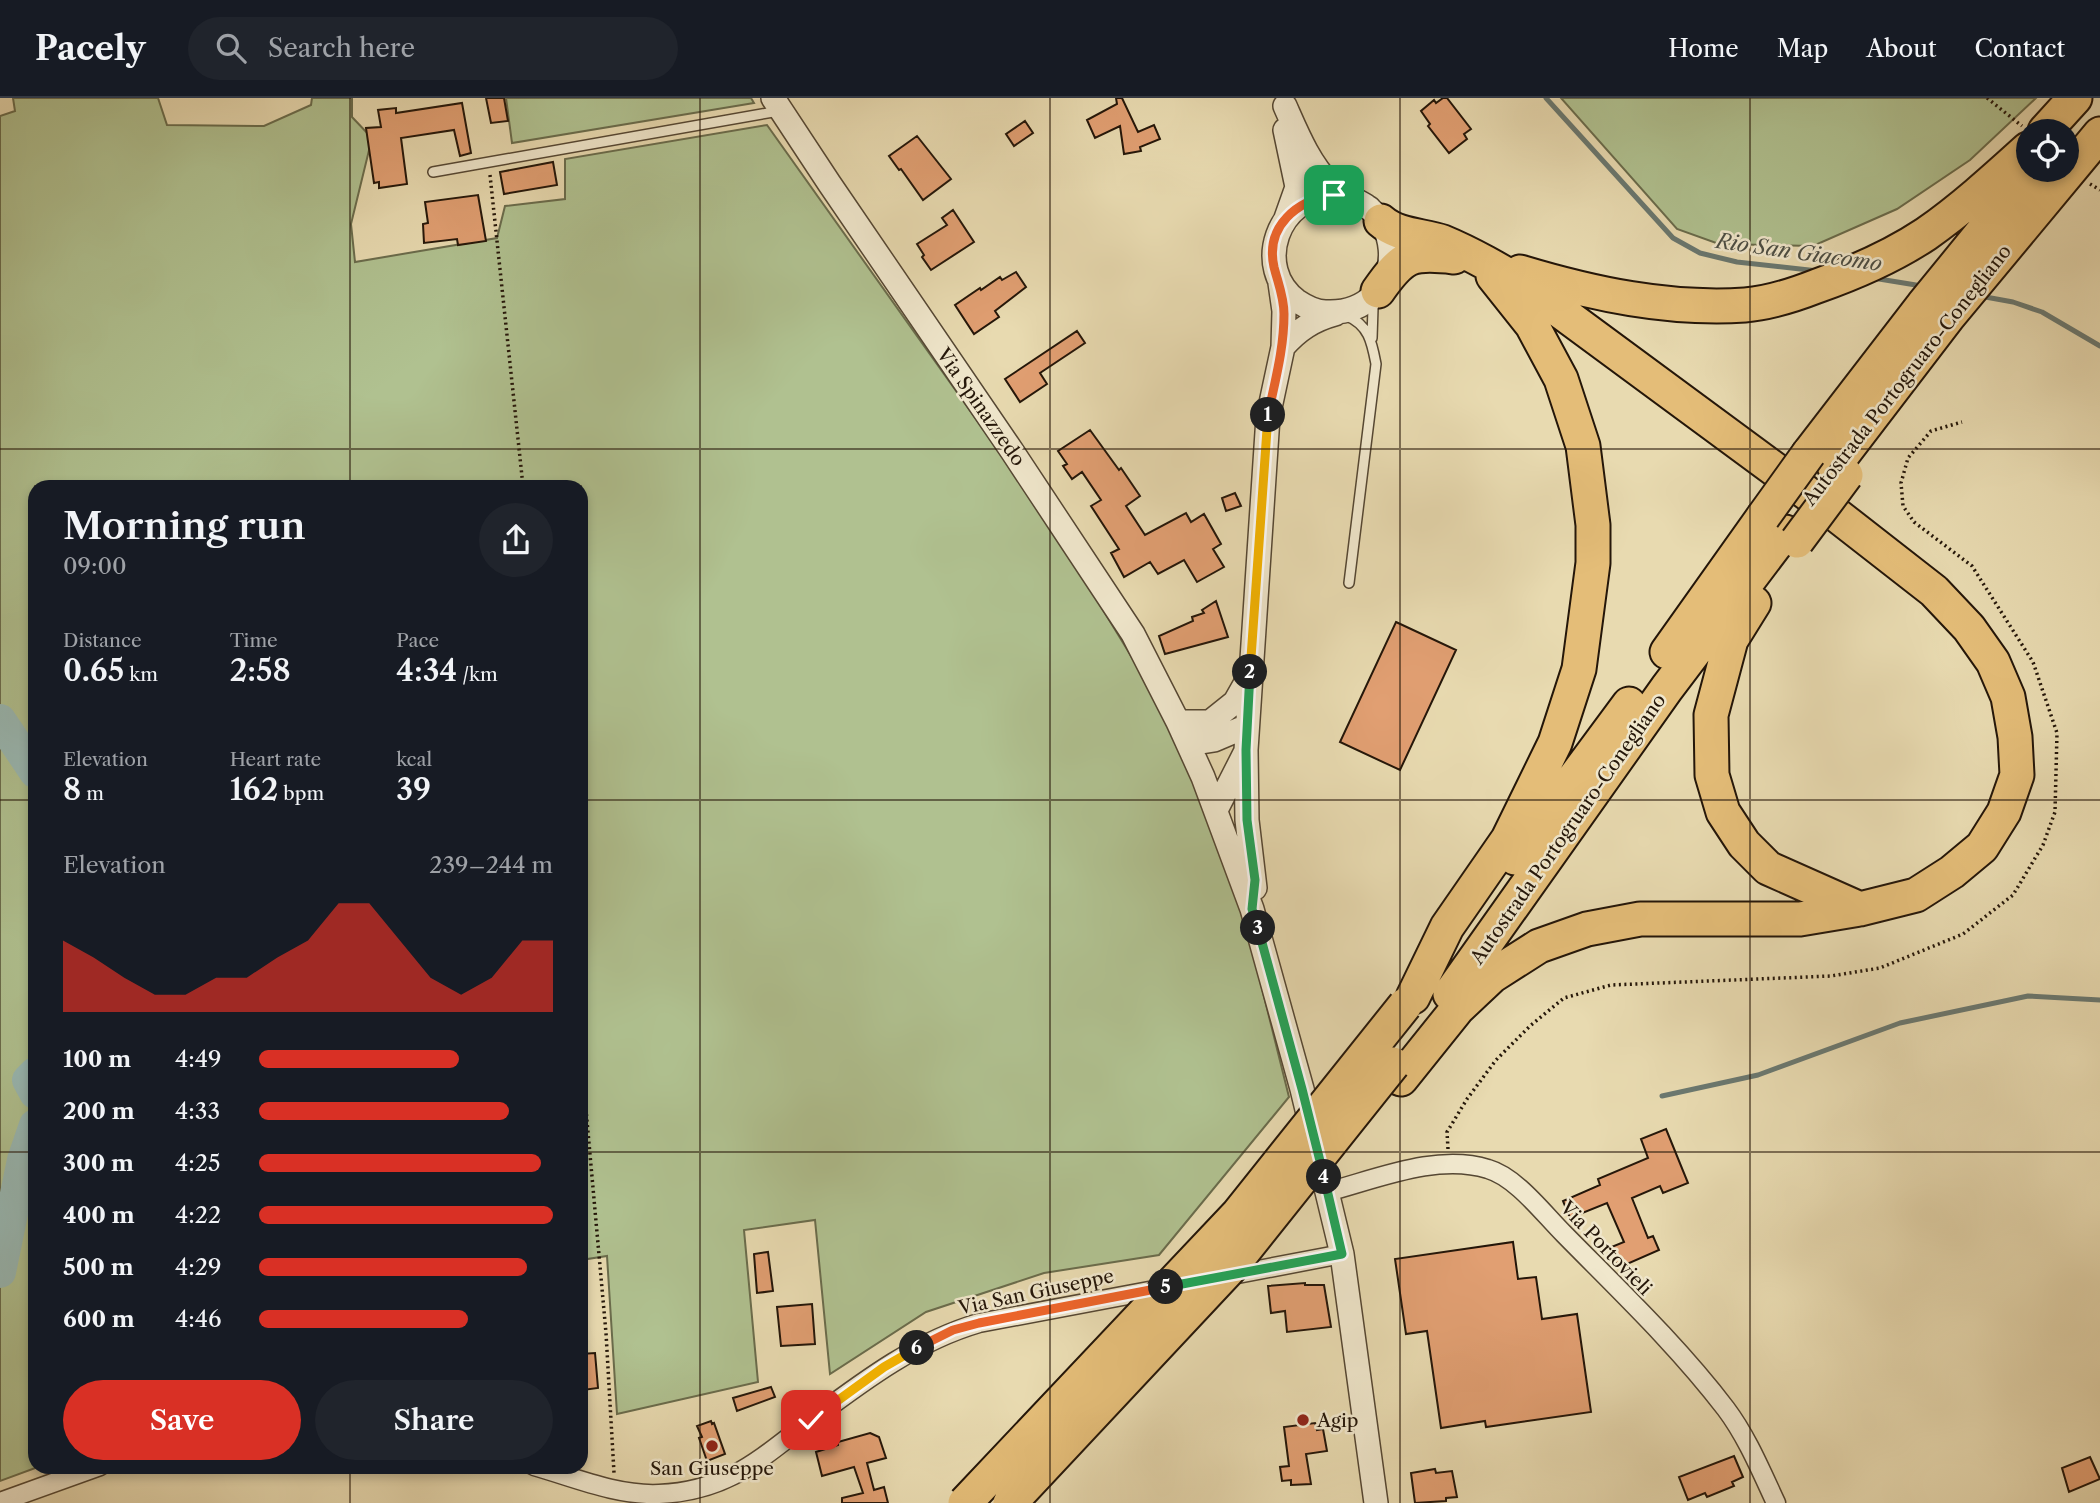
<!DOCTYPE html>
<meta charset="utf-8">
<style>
body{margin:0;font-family:"Libre Caslon Text",serif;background:#20242c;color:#f1f3f6;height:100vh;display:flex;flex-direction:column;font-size:26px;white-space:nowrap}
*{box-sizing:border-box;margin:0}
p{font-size:23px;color:#9ea1a6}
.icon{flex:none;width:38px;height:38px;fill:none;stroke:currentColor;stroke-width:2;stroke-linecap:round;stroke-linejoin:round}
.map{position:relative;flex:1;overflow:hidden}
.panel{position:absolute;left:28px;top:382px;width:560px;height:994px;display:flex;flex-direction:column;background:#171b24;border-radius:21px;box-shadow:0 4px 10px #0003}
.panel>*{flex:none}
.buttons{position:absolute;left:2016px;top:21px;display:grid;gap:14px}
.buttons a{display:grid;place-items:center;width:63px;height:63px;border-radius:50%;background:#171b24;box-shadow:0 4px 10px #0003;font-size:35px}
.pin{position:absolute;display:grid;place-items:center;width:60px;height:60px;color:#fff;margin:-30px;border-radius:14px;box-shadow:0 4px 10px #0006}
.km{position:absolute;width:35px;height:35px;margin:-18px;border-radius:50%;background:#222;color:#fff;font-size:19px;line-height:35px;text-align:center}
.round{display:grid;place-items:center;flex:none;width:74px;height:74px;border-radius:37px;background:#20242c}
.summary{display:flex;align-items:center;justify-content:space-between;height:119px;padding:0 35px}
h1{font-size:38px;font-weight:600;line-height:52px}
.figures{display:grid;grid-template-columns:repeat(3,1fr);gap:10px;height:119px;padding:7px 35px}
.figures div{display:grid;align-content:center}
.figures b{font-size:30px;font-weight:600}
.figures small{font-size:19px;font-weight:400}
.figures p{font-size:19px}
.chart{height:196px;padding:14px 35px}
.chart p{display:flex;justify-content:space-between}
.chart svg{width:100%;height:126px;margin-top:7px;fill:#d93025;opacity:.7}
.primary-button{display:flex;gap:14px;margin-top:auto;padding:14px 35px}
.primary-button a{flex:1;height:80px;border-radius:42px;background:#d93025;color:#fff;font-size:28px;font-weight:600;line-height:80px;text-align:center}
.primary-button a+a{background:#20242c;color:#f1f3f6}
ul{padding:0 35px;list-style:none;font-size:23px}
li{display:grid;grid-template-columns:112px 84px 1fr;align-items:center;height:52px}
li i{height:18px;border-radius:9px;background:#d93025}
header{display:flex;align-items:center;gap:42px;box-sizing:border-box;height:98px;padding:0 35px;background:#171b24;border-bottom:2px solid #363941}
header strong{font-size:33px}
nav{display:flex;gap:38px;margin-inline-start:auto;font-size:24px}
.search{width:490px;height:63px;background:#20242c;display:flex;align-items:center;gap:18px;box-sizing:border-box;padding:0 24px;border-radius:38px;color:#9ea1a6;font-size:26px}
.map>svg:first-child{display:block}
.green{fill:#b0c190;stroke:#6a6c4c;stroke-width:2}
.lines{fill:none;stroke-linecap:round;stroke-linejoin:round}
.stream{stroke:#6a7870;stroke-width:5}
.river{stroke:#99b9b4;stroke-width:32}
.building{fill:#e19f72;stroke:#241609;stroke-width:2}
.service-casing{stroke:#554733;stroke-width:12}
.minor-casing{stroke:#554733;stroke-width:21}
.tertiary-casing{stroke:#554733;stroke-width:26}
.motorway-casing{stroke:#241609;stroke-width:37}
.path{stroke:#241609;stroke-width:3.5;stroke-dasharray:2 3.5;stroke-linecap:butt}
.service{stroke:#f0e7cc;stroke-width:9}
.minor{stroke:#f0e7cc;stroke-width:18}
.tertiary{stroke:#f0e7cc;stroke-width:23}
.motorway{stroke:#e4bd78;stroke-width:33}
.motorway-bridge-casing{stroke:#241609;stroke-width:37;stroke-linecap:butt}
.motorway-bridge{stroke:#e4bd78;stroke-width:33}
.split-1-casing{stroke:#fff;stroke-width:14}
.split-2-casing{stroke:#fff;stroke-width:14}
.split-3-casing{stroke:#fff;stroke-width:14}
.split-4-casing{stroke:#fff;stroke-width:14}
.split-5-casing{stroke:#fff;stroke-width:14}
.split-6-casing{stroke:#fff;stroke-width:14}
.split-7-casing{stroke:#fff;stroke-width:14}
.split-1{stroke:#f0652b;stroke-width:9}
.split-2{stroke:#f5b400;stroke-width:9}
.split-3{stroke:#22a559;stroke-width:9}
.split-4{stroke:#22a559;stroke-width:9}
.split-5{stroke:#22a559;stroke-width:9}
.split-6{stroke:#f0652b;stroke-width:9}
.split-7{stroke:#f5b400;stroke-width:9}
.grid{fill:none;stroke:#241609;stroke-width:2;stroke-opacity:0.55}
.poi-dot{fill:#8f2418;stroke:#f0e7cc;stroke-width:2.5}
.labels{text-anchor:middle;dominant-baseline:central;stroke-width:5;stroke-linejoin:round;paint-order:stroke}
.street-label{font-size:19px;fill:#241609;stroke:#f0e7cc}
.poi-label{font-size:19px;fill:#241609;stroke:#f0e7cc;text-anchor:start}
.water-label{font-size:21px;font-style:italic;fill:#4d4f45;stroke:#f0e7cc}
</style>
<header>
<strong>Pacely</strong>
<div class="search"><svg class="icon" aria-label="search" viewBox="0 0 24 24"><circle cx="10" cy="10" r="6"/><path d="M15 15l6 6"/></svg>Search here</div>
<nav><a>Home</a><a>Map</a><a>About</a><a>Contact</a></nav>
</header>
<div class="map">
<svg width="2100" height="1405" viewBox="0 0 2100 1405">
<rect width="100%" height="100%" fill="#e8dab0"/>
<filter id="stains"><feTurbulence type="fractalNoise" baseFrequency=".00286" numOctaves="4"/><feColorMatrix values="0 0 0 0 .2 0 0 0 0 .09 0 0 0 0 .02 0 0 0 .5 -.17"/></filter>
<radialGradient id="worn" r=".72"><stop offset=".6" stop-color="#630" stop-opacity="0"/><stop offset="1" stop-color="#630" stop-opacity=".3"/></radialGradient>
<path class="green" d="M13 0H158L167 27 264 28 311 7 312 0H352V19L372 40 351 126 355 164 497 140 505 108 565 101V61L767 27 1050 425 1175 630 1244 818 1289 999 1159 1157 1044 1175 926 1214 830 1276 815 1122 744 1132 758 1284 617 1316 607 1158 581 1162V388H35V1368L38 1369 0 1383V18L15 13Z
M506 0H751L754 5 512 45Z
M1561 0H2036L1970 62 1897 111 1813 148 1719 146 1677 131Z"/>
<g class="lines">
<path class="stream" d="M1546 0 1673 140 1700 155 1737 164 1818 173
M1873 180 1922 188
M1980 198 2013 204 2042 214 2100 248
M1662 998 1758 977 1900 925 2028 898 2100 902"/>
<path class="river" d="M0 622 35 674
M35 975 28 982 35 995
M0 1174 23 1062 35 1027"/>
</g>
<path class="building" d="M486 0H504L508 23 491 25Z
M1116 0H1122L1138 34 1154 27 1160 41 1140 49 1141 53 1124 56 1120 28 1095 40 1087 22 1117 6Z
M1443 0H1447L1471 31 1464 36 1467 41 1449 55 1428 28 1430 26 1421 13 1434 2 1436 5Z
M462 5 471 55 460 58 454 32 401 40 407 86 379 90V84L374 85 366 30 381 29 378 12 396 10V15Z
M1025 23 1033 35 1014 48 1006 36Z
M917 38 951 81 923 102 901 71 899 72 889 58Z
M553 64 557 87 504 96 500 74Z
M478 97 486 143 458 147 457 141 424 145 423 126 428 125 425 104Z
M953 112 974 144 931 172 922 159 924 157 917 146 947 127 942 120Z
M1016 174 1026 189 995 213 999 219 974 236 955 207 980 190 981 192 1000 179 1002 182Z
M1077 233 1085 245 1040 275 1047 286 1020 304 1005 281Z
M1090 332 1119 372 1121 370 1140 398 1126 408 1145 437 1186 415 1191 424 1204 416 1221 446 1213 451 1224 469 1197 484 1184 462 1158 476 1150 464 1124 479 1111 455 1119 451 1091 408 1101 402 1082 374 1072 381 1063 368 1067 366 1058 353Z
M1235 395 1241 408 1226 413 1222 400Z
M1216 503 1228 539 1165 556 1159 538 1193 523 1192 519 1204 515 1202 512Z
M1396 524 1456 552 1400 672 1340 644Z
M1666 1031 1688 1085 1663 1095 1660 1088 1632 1100 1648 1140 1653 1138 1659 1152 1618 1170 1609 1150 1624 1144 1607 1105 1570 1120 1563 1103 1600 1087 1598 1081 1648 1060 1641 1041Z
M1513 1144 1518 1181 1536 1179 1542 1221 1577 1216 1591 1314 1486 1329 1485 1323 1441 1330 1427 1233 1406 1236 1395 1161Z
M768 1154 773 1193 757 1195 754 1156Z
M1305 1185V1187H1324L1331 1229 1287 1234 1285 1213 1271 1215 1268 1188Z
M812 1206 815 1246 781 1248 777 1209Z
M595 1255 598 1290 583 1292 581 1289V1256Z
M771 1289 775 1299 737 1313 733 1300Z
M711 1323 712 1326 714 1325 725 1356 707 1363 699 1340 702 1339 697 1328Z
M1315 1325 1317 1332 1323 1331 1327 1353 1306 1356 1311 1386 1291 1387V1382L1282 1383 1280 1369 1289 1368 1284 1329Z
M870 1335 879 1339 886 1360 867 1365 874 1392 884 1389 888 1405H842V1400L863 1395 854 1369 822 1378 816 1354 838 1347V1344Z
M1734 1358 1743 1379 1732 1384 1734 1388 1707 1399 1705 1395 1688 1402 1679 1379Z
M2090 1359 2100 1381 2069 1394 2062 1370Z
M1435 1371 1436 1375 1452 1373 1457 1399 1446 1400V1403L1415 1405 1411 1375Z"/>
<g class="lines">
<g class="service-casing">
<path id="service" d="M433 74 779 13
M1347 218C1369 227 1372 245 1376 266L1349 485
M1372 240 1373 210 1376 201"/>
</g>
<g class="minor-casing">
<path id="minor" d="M1327 1094C1377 1081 1437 1055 1488 1071 1516 1079 1543 1115 1564 1136 1619 1192 1678 1248 1726 1311 1747 1339 1761 1373 1776 1405
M1227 1178 1342 1156
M534 1368C573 1379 617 1398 659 1396 729 1393 761 1360 814 1320 865 1282 917 1243 979 1225L1165 1190
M0 1404 100 1368"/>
</g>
<g class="tertiary-casing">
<path id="tertiary" d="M773 0 829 85 1012 353 1133 536 1178 624 1203 679 1252 811 1302 991 1327 1094 1342 1156 1376 1405
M1285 8C1297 35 1309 65 1330 86 1340 96 1355 101 1366 108 1395 129 1399 172 1374 197 1361 210 1345 215 1326 214 1315 214 1306 209 1297 203 1252 170 1278 96 1334 97 1347 98 1358 104 1369 110
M1285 32 1297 89 1286 120
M1283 249C1298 232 1313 222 1335 216
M1178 624H1210L1235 604 1248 581
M1189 646 1214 642 1247 628
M1216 712 1245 655
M1255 790 1247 722 1246 652 1268 319 1283 249 1284 213 1280 185"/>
</g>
<g class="motorway-casing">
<path id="motorway" d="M2045 33 2075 0
M1381 123C1398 138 1422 137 1443 144 1472 156 1499 172 1526 188L1834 415 1934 493 1969 530 1993 564 2008 599 2015 639 2017 677 2004 714 1982 749 1952 774 1916 797 1860 811 1800 821H1640L1587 831 1539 848 1492 878 1458 910 1401 981
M1520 174C1593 196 1668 212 1745 207 1769 205 1794 197 1817 188 1854 175 1893 158 1926 136 1962 111 1996 80 2028 51
M1378 193C1403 157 1411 154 1454 159
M1809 355 1923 207 2033 72
M1834 368 1948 219 2100 36
M1754 505 1731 542 1711 617 1712 677 1723 714 1744 746 1768 770 1860 811
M1667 554 1763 419
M1515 760 1629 606
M1450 896 1667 590 1785 434
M1413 899 1447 829 1508 741 1555 645 1579 571 1593 465V427L1583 348 1561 281 1532 227 1493 178"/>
</g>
<path class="path" d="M1987 0 2022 28
M490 77 523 388
M2090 86 2100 92
M581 956 606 1235 614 1375
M1448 1051 1447 1034 1467 1001 1496 962 1530 928 1564 900 1611 887 1831 878 1880 870 1963 836 2013 797 2043 747 2055 714 2057 635 2033 564 1972 468 1914 424 1903 408 1901 385 1908 360 1931 333 1962 324"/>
<use href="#service" class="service"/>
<use href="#minor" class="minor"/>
<use href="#tertiary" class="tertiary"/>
<use href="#motorway" class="motorway"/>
<g class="motorway-bridge-casing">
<path id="motorway-bridge" d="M1763 419 1809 355
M1797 443 1846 377
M965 1405 1238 1116 1405 907
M1010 1405 1231 1169 1393 966"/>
</g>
<use href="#motorway-bridge" class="motorway-bridge"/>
</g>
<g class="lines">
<g class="split-1-casing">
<path id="split-1" d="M1268 317C1275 283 1284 251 1284 216 1284 199 1278 185 1274 169 1265 128 1297 102 1334 97"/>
</g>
<g class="split-2-casing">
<path id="split-2" d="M1250 574 1268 317"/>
</g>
<g class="split-3-casing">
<path id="split-3" d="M1250 574 1246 652 1247 722 1255 782 1252 811 1258 830"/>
</g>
<g class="split-4-casing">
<path id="split-4" d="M1258 830 1302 991 1324 1079"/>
</g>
<g class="split-5-casing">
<path id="split-5" d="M1166 1189 1342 1156 1324 1079"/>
</g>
<g class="split-6-casing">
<path id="split-6" d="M917 1250 953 1232 979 1225 1166 1189"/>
</g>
<g class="split-7-casing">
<path id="split-7" d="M811 1322 884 1269 917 1250"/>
</g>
<use href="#split-1" class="split-1"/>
<use href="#split-2" class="split-2"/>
<use href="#split-3" class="split-3"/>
<use href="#split-4" class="split-4"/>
<use href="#split-5" class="split-5"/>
<use href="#split-6" class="split-6"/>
<use href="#split-7" class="split-7"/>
</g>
<path class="grid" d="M350 0V388M700 0V1405M1050 0V1405M1400 0V1405M1750 0V1405M0 351H2100M0 702H35M581 702H2100M0 1054H35M581 1054H2100M350 1368V1405"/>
<g class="poi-dot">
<circle cx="1303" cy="1322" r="7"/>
<circle cx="712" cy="1348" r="7"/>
</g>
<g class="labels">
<g class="street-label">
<text transform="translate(1907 277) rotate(-52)">Autostrada Portogruaro-Conegliano</text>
<text transform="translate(981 309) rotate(55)">Via Spinazzedo</text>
<text transform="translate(1568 731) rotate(-55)">Autostrada Portogruaro-Conegliano</text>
<text transform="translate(1606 1150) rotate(46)">Via Portovieli</text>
<text transform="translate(1036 1194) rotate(-12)">Via San Giuseppe</text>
</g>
<g class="poi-label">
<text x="1317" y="1322">Agip</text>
<text x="712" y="1370" text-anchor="middle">San Giuseppe</text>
</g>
<g class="water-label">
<text transform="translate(1799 154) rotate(8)">Rio San Giacomo</text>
</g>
</g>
<rect width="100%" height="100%" filter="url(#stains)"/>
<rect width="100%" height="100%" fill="url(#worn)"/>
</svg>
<div class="buttons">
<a><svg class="icon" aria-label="locate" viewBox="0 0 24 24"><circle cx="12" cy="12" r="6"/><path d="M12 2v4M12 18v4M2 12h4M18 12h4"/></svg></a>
</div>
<div class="pin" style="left:1334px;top:97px;background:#1e9e55"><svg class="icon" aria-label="arrive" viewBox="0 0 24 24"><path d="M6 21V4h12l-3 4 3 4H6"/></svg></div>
<div class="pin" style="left:811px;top:1322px;background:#d93025"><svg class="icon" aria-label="check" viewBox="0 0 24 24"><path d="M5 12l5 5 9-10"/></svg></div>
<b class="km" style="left:1268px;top:317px">1</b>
<b class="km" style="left:1250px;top:574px">2</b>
<b class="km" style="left:1258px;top:830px">3</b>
<b class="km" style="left:1324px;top:1079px">4</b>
<b class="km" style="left:1166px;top:1189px">5</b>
<b class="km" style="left:917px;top:1250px">6</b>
<section class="panel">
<div class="summary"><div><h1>Morning run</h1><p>09:00</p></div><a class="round"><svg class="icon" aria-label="share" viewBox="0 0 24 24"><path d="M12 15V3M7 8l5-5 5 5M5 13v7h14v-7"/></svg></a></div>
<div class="figures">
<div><p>Distance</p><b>0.65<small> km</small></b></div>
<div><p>Time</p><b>2:58</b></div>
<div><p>Pace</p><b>4:34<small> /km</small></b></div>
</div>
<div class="figures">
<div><p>Elevation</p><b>8<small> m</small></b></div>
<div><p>Heart rate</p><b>162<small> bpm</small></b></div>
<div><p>kcal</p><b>39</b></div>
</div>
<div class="chart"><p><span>Elevation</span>239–244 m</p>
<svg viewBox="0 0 160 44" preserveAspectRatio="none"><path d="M0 44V19L10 25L20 32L30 38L40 38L50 32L60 32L70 25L80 19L90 6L100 6L110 19L120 32L130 38L140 32L150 19L160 19V44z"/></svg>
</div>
<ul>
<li><b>100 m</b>4:49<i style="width:68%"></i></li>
<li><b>200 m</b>4:33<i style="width:85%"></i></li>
<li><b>300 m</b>4:25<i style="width:96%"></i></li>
<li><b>400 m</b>4:22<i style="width:100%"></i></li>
<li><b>500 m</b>4:29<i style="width:91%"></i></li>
<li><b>600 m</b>4:46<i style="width:71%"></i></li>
</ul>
<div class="primary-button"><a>Save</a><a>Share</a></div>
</section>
</div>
